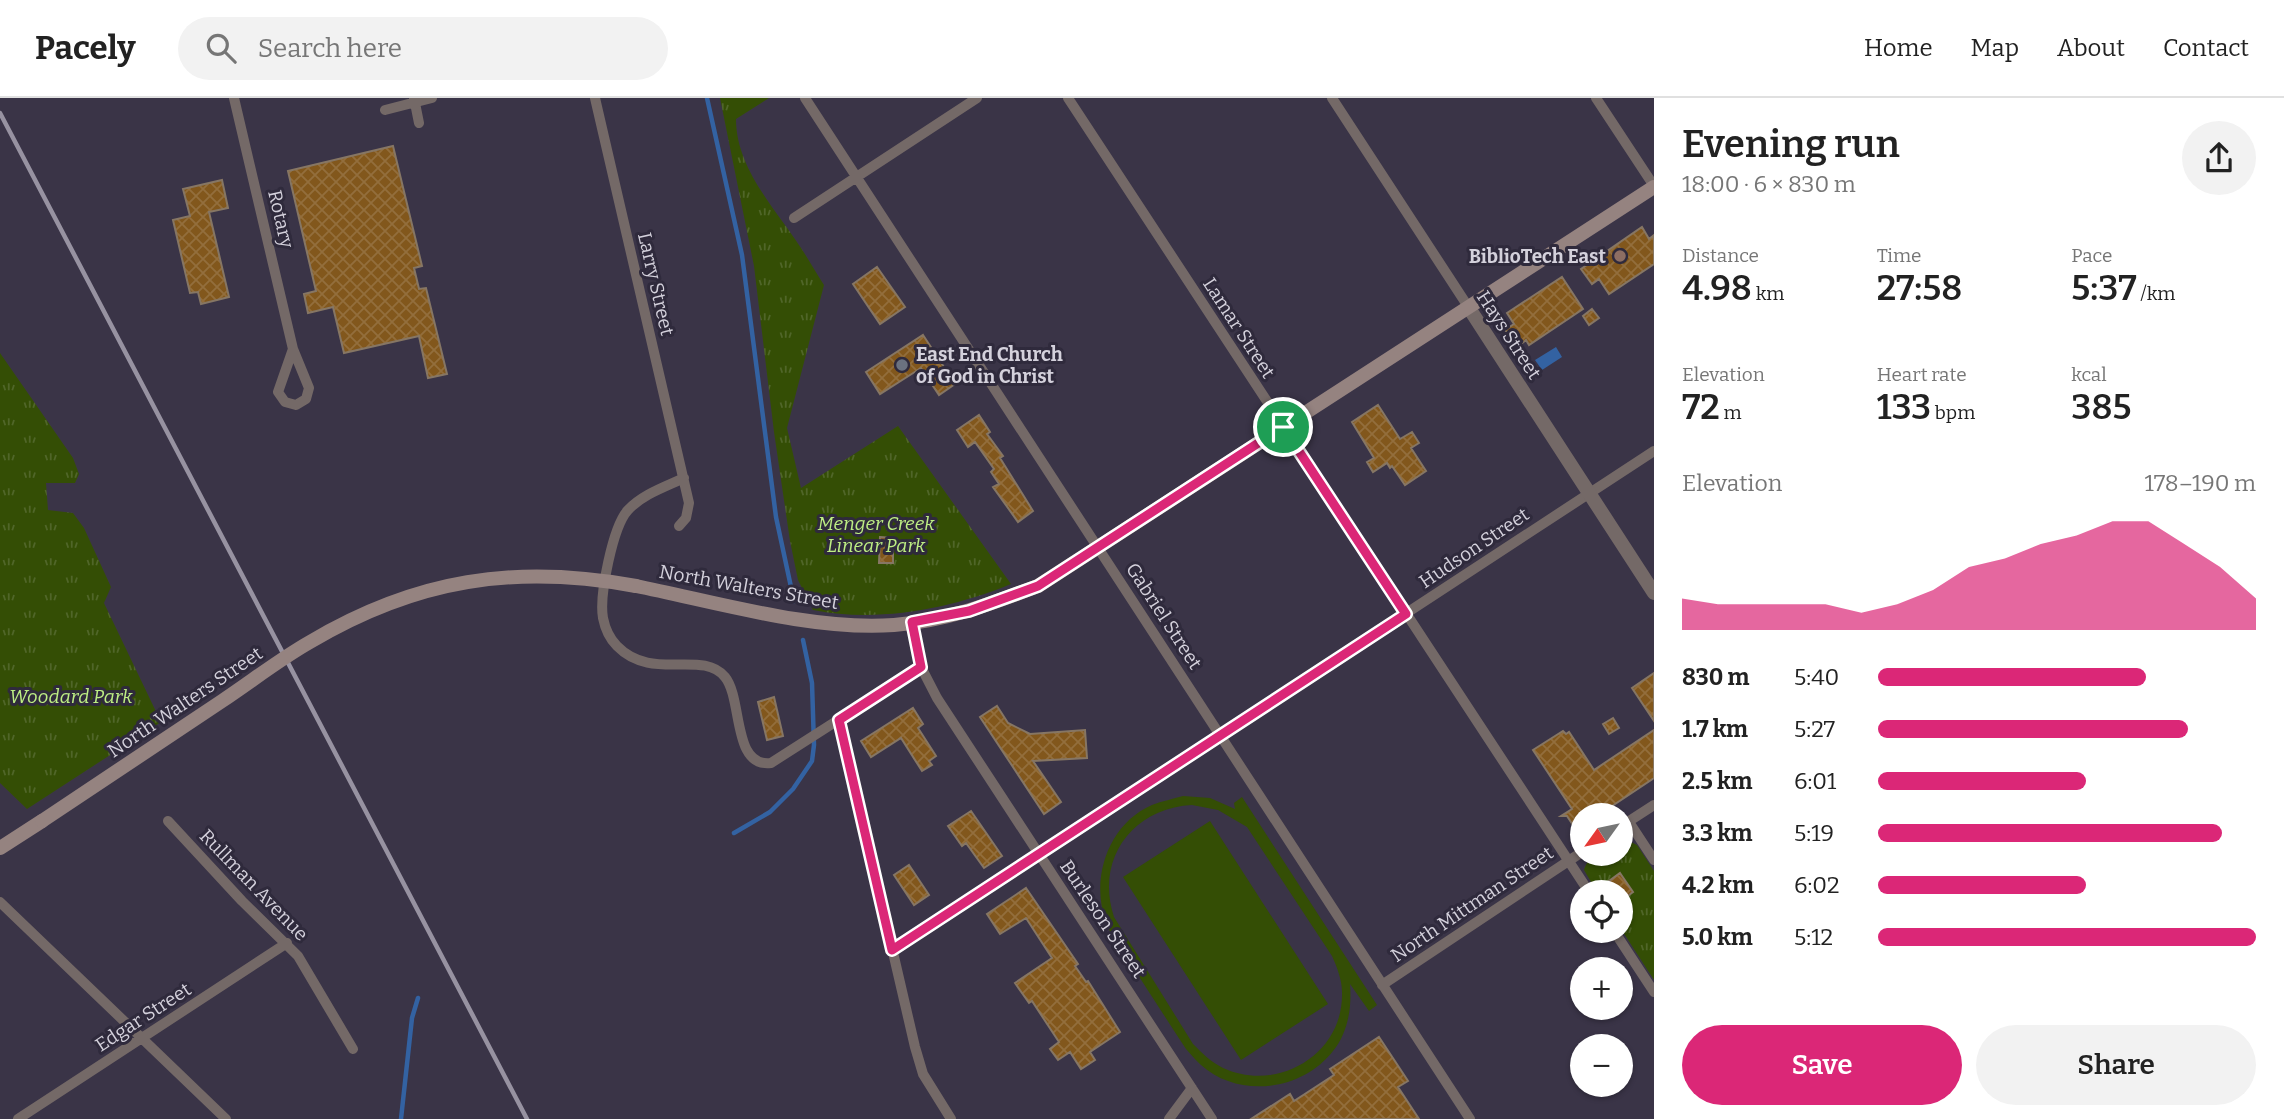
<!DOCTYPE html>
<meta charset="utf-8">
<style>
body{margin:0;font-family:Bitter,serif;background:#f2f2f2;color:#222;height:100vh;display:flex;flex-direction:column;font-size:26px;white-space:nowrap}
*{box-sizing:border-box;margin:0}
p{font-size:23px;color:#767676}
.icon{flex:none;width:38px;height:38px;fill:none;stroke:currentColor;stroke-width:2;stroke-linecap:round;stroke-linejoin:round}
.map{position:relative;flex:1;overflow:hidden}
.side{display:flex;flex-direction:column;background:#fff;width:630px}
.side>*{flex:none}
.needle{width:46px;rotate:237deg}
.buttons{position:absolute;left:1570px;top:705px;display:grid;gap:14px}
.buttons a{display:grid;place-items:center;width:63px;height:63px;border-radius:50%;background:#fff;box-shadow:0 2px 5px #0004;font-size:35px}
.pin{position:absolute;display:grid;place-items:center;width:60px;height:60px;color:#fff;margin:-30px;border:4px solid #fff;border-radius:50%;box-shadow:0 2px 7px #0007}
.round{display:grid;place-items:center;flex:none;width:74px;height:74px;border-radius:37px;background:#f2f2f2}
.summary{display:flex;align-items:center;justify-content:space-between;height:119px;padding:0 28px}
h1{font-size:38px;font-weight:600;line-height:52px}
.figures{display:grid;grid-template-columns:repeat(3,1fr);gap:10px;height:119px;padding:7px 28px}
.figures div{display:grid;align-content:center}
.figures b{font-size:35px;font-weight:600}
.figures small{font-size:19px;font-weight:400}
.figures p{font-size:19px}
.chart{height:196px;padding:14px 28px}
.chart p{display:flex;justify-content:space-between}
.chart svg{width:100%;height:126px;margin-top:7px;fill:#db2777;opacity:.7}
.cta{display:flex;gap:14px;margin-top:auto;padding:14px 28px}
.cta a{flex:1;height:80px;border-radius:42px;background:#db2777;color:#fff;font-size:28px;font-weight:600;line-height:80px;text-align:center}
.cta a+a{background:#f2f2f2;color:#222}
ul{padding:0 28px;list-style:none;font-size:23px}
li{display:grid;grid-template-columns:112px 84px 1fr;align-items:center;height:52px}
li i{height:18px;border-radius:9px;background:#db2777}
header{display:flex;align-items:center;gap:42px;box-sizing:border-box;height:98px;padding:0 35px;background:#fff;border-bottom:2px solid #e0e0e0}
header strong{font-size:33px}
nav{display:flex;gap:38px;margin-inline-start:auto;font-size:24px}
.search{width:490px;height:63px;background:#f2f2f2;display:flex;align-items:center;gap:18px;box-sizing:border-box;padding:0 24px;border-radius:38px;color:#767676;font-size:26px}
main{display:flex;flex:1;min-height:0}
.map>svg:first-child{display:block}
.grass{fill:#344e05;fill-rule:evenodd}
.park{fill:url(#park-tufts)}
.water{fill:#3362a2}
.lines{fill:none;stroke-linecap:round;stroke-linejoin:round}
.stream{stroke:#3362a2;stroke-width:4.5}
.building{fill:url(#building-cross-hatch);stroke:#867664;stroke-width:2}
.minor{stroke:#746967;stroke-width:10}
.tertiary{stroke:#746967;stroke-width:14}
.secondary{stroke:#958380;stroke-width:14}
.rail{stroke:#9792a1;stroke-width:4.5}
.secondary-bridge{stroke:#958380;stroke-width:14}
.route-casing{stroke:#fff;stroke-width:14}
.route{stroke:#db2777;stroke-width:9}
.education-dot{fill:#8d6e63;stroke:#2f2a3c;stroke-width:2.5}
.worship-dot{fill:#6b7280;stroke:#2f2a3c;stroke-width:2.5}
.labels{text-anchor:middle;dominant-baseline:central;stroke-width:6;stroke-linejoin:round;paint-order:stroke}
.street-label{font-size:19px;fill:#d4d1dc;stroke:#2f2a3c}
.poi-label{font-size:19px;font-weight:bold;fill:#d4d1dc;stroke:#2f2a3c;text-anchor:end}
.park-label{font-size:19px;font-style:italic;fill:#beef84;stroke:#2f2a3c}
</style>
<header>
<strong>Pacely</strong>
<div class="search"><svg class="icon" aria-label="search" viewBox="0 0 24 24"><circle cx="10" cy="10" r="6"/><path d="M15 15l6 6"/></svg>Search here</div>
<nav><a>Home</a><a>Map</a><a>About</a><a>Contact</a></nav>
</header>
<main>
<div class="map">
<svg width="1654" height="1021" viewBox="0 0 1654 1021">
<defs>
<pattern id="park-tufts" width="24" height="20" patternUnits="userSpaceOnUse" patternTransform="scale(1.75)"><rect width="24" height="20" fill="#344e05"/><path d="M3 7l-1-3M5 7V3M7 7l1-3M15 17l-1-3M17 17v-4M19 17l1-3" fill="none" stroke="#506629"/></pattern>
<pattern id="building-cross-hatch" width="8" height="8" patternUnits="userSpaceOnUse" patternTransform="scale(1.75)"><rect width="8" height="8" fill="#82571c"/><path d="M0 0l8 8M0 8l8-8" fill="none" stroke="#936e3c"/></pattern>
</defs>
<rect width="100%" height="100%" fill="#3a3447"/>
<path class="grass" d="M1183 698 1210 700 1235 711 1234 705 1242 699 1377 907 1369 913 1350 886C1352 909 1348 935 1333 953 1302 993 1239 1001 1201 967 1195 962 1191 956 1186 951 1167 922 1149 894 1131 866 1122 853 1111 839 1106 824 1090 781 1108 726 1152 707 1162 703 1173 701 1183 698ZM1192 707 1218 712 1247 729 1332 858C1337 869 1342 882 1342 894 1344 957 1277 995 1223 970 1211 964 1202 955 1193 946L1114 819C1095 762 1132 710 1192 707Z
M1210 723 1328 906 1241 962 1123 779Z"/>
<path class="park" d="M720 0H769L736 21C736 71 776 111 801 150 809 162 816 175 824 187L787 330 801 390 898 328 1011 486C950 511 878 525 813 512L798 482 790 443 774 334 754 168Z
M0 255 73 360 79 376 75 385H46L48 412 73 415 84 430 111 489 104 505 161 624 27 711 0 685Z
M1621 742H1627L1637 747 1654 773V882L1621 831 1620 794H1597L1584 772C1589 754 1605 756 1620 756Z"/>
<path class="water" d="M1556 249 1562 259 1542 272 1535 262Z"/>
<g class="lines">
<path class="stream" d="M707 0 742 157 776 419 794 503
M734 735 770 714 793 691 812 663 814 647 812 585 803 542
M401 1021 412 920 418 900"/>
</g>
<path class="building" d="M393 48 422 168 414 170 419 191 426 190 447 276 428 280 419 238 344 255 333 209 308 215 304 196 316 193 288 73Z
M222 82 228 110 209 114 229 199 201 206 198 194 190 195 173 122 190 118 183 91Z
M1642 129 1649 141 1654 137V166L1609 196 1599 181 1592 186 1581 171Z
M877 169 905 209 880 226 853 186Z
M1562 179 1583 211 1529 247 1526 242 1521 246 1516 239 1511 242 1505 232 1514 226 1507 215Z
M1592 211 1599 220 1589 227 1583 218Z
M923 237 955 286 939 297 921 270 880 296 866 274Z
M1378 307 1400 341 1412 334 1419 345 1411 350 1426 373 1405 387 1392 368 1390 370 1387 365 1373 374 1367 364 1374 360 1352 324Z
M979 317 990 334 987 336 1003 358 1000 360 1033 413 1018 424 993 389 999 386 991 374 994 371 975 344 968 349 957 332Z
M880 439 893 440V465H879Z
M1654 575V623L1632 590Z
M774 599 783 638 767 642 758 604Z
M997 608 1008 625 1030 636 1085 632 1087 660 1033 663 1061 704 1044 716 980 619Z
M913 610 923 626 918 630 936 658 929 663 932 667 922 673 901 640 871 659 861 643Z
M1613 620 1619 630 1609 636 1603 626Z
M1654 632V680L1597 718H1582V741L1567 718H1561L1572 711 1533 652 1563 633 1566 636 1569 634 1594 672Z
M971 713 1002 758 984 770 966 745 962 748 948 728Z
M909 767 929 797 914 807 894 777Z
M1620 775 1633 794 1622 802 1620 794H1617L1609 783Z
M1026 790 1078 866 1075 868 1086 884 1088 883 1120 934 1090 954 1095 962 1081 971 1070 954 1058 962 1050 951 1059 944 1032 903 1029 905 1015 885 1052 860 1026 820 1000 836 987 816Z
M1379 939 1408 983 1398 989 1419 1021H1251L1290 996 1294 1003 1334 977 1330 971Z"/>
<g class="lines">
<path class="minor" d="M234 0 293 251 309 290 306 301 296 307 285 304 278 294 293 251
M414 0 419 25
M595 0 689 405 686 420 679 428
M805 0 1470 1021
M1068 0 1589 794
M1332 0 1469 210
M1596 0 1654 88
M385 12 432 0
M794 120 977 0
M684 380C665 389 643 396 628 412 613 428 599 497 603 520 605 530 610 541 617 548 652 584 702 551 725 579 743 601 732 670 771 665L921 569
M912 524 921 569 937 600 1212 1021
M839 622 915 949 923 976 951 1021
M168 723 242 803 298 858 353 951
M1629 724 1654 762
M1620 729 1654 707
M0 804 226 1021
M1614 833 1654 894
M892 852 1654 353
M1382 887 1582 754
M18 1021 287 845
M1169 1021 1192 990"/>
<path class="tertiary" d="M1469 210 1654 495"/>
<path class="secondary" d="M636 488C716 504 813 533 894 527 945 523 991 506 1038 488L1654 89
M0 750 42 723"/>
<path class="rail" d="M0 15 527 1021"/>
<path class="secondary-bridge" d="M42 723C102 683 162 643 222 603 252 583 280 561 310 544 416 481 515 466 636 488"/>
</g>
<g class="lines">
<g class="route-casing">
<path id="route" d="M1283 329 1406 516 892 852 839 622 921 569 912 524 969 513 1038 488Z"/>
</g>
<use href="#route" class="route"/>
</g>
<circle class="education-dot" cx="1620" cy="158" r="7"/>
<circle class="worship-dot" cx="902" cy="267" r="7"/>
<g class="labels">
<g class="street-label">
<text transform="translate(281 121) rotate(77)">Rotary</text>
<text transform="translate(656 186) rotate(77)">Larry Street</text>
<text transform="translate(1239 230) rotate(57)">Lamar Street</text>
<text transform="translate(1509 237) rotate(57)">Hays Street</text>
<text transform="translate(1474 450) rotate(-34)">Hudson Street</text>
<text transform="translate(749 489) rotate(10)">North Walters Street</text>
<text transform="translate(1164 518) rotate(57)">Gabriel Street</text>
<text transform="translate(185 604) rotate(-34)">North Walters Street</text>
<text transform="translate(254 787) rotate(46)">Rullman Avenue</text>
<text transform="translate(1472 806) rotate(-34)">North Mittman Street</text>
<text transform="translate(1103 821) rotate(56)">Burleson Street</text>
<text transform="translate(143 919) rotate(-33)">Edgar Street</text>
</g>
<g class="poi-label">
<text x="1606" y="158">BiblioTech East</text>
<text x="916" y="256" text-anchor="start">East End Church<tspan x="916" dy="22">of God in Christ</tspan></text>
</g>
<g class="park-label">
<text x="876" y="425">Menger Creek<tspan x="876" dy="22">Linear Park</tspan></text>
<text x="71" y="598">Woodard Park</text>
</g>
</g>
</svg>
<div class="buttons">
<a><svg class="needle" viewBox="-14 -14 28 28"><path d="M0-13l5 13h-10z" fill="#e53935"/><path d="M0 13l5-13h-10z" fill="#767676"/></svg></a>
<a><svg class="icon" aria-label="locate" viewBox="0 0 24 24"><circle cx="12" cy="12" r="6"/><path d="M12 2v4M12 18v4M2 12h4M18 12h4"/></svg></a>
<a>+</a>
<a>−</a>
</div>
<div class="pin" style="left:1283px;top:329px;background:#1e9e55"><svg class="icon" aria-label="arrive" viewBox="0 0 24 24"><path d="M6 21V4h12l-3 4 3 4H6"/></svg></div>
</div>
<section class="side">
<div class="summary"><div><h1>Evening run</h1><p>18:00 · 6 × 830 m</p></div><a class="round"><svg class="icon" aria-label="share" viewBox="0 0 24 24"><path d="M12 15V3M7 8l5-5 5 5M5 13v7h14v-7"/></svg></a></div>
<div class="figures">
<div><p>Distance</p><b>4.98<small> km</small></b></div>
<div><p>Time</p><b>27:58</b></div>
<div><p>Pace</p><b>5:37<small> /km</small></b></div>
</div>
<div class="figures">
<div><p>Elevation</p><b>72<small> m</small></b></div>
<div><p>Heart rate</p><b>133<small> bpm</small></b></div>
<div><p>kcal</p><b>385</b></div>
</div>
<div class="chart"><p><span>Elevation</span>178–190 m</p>
<svg viewBox="0 0 160 44" preserveAspectRatio="none"><path d="M0 44V33L10 35L20 35L30 35L40 35L50 38L60 35L70 30L80 22L90 19L100 14L110 11L120 6L130 6L140 14L150 22L160 33V44z"/></svg>
</div>
<ul>
<li><b>830 m</b>5:40<i style="width:71%"></i></li>
<li><b>1.7 km</b>5:27<i style="width:82%"></i></li>
<li><b>2.5 km</b>6:01<i style="width:55%"></i></li>
<li><b>3.3 km</b>5:19<i style="width:91%"></i></li>
<li><b>4.2 km</b>6:02<i style="width:55%"></i></li>
<li><b>5.0 km</b>5:12<i style="width:100%"></i></li>
</ul>
<div class="cta"><a>Save</a><a>Share</a></div>
</section>
</main>
